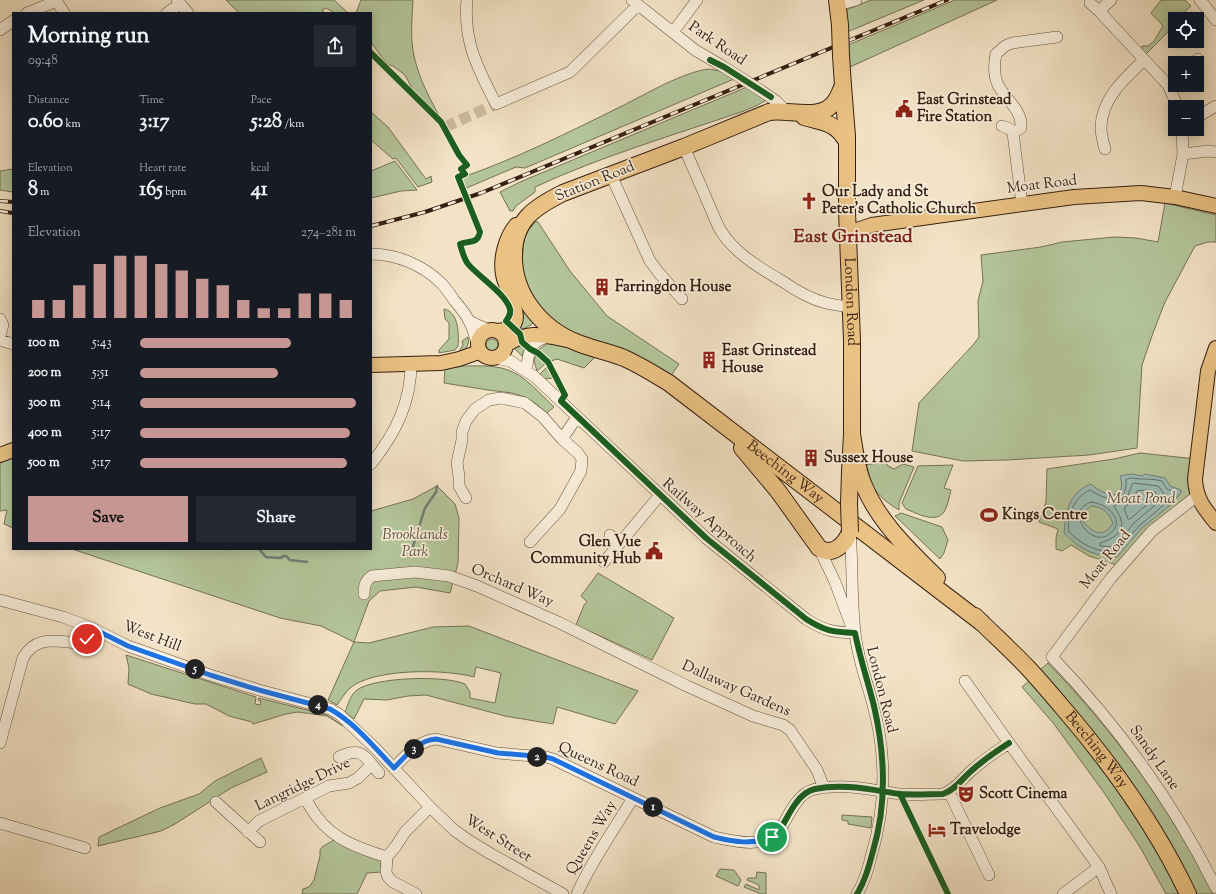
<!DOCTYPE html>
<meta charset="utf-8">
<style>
body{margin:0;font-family:"Sorts Mill Goudy",serif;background:#242831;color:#f1f3f6;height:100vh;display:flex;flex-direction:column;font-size:15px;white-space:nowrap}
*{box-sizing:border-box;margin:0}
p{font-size:13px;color:#9ea1a6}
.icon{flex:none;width:22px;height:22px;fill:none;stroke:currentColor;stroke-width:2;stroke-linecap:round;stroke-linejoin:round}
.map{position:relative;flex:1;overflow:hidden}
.details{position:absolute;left:12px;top:12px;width:360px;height:538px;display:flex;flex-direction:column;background:#171b24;border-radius:0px;box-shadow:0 2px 10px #0003}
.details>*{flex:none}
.buttons{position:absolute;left:1168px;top:12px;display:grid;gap:8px}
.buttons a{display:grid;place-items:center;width:36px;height:36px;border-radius:0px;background:#171b24;box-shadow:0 2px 10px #0003;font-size:20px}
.pin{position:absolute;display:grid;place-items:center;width:34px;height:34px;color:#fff;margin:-17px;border:2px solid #fff;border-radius:50%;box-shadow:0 1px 4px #0007}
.km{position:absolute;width:20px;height:20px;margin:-10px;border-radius:50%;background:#222;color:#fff;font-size:11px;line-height:20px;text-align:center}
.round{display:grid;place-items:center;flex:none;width:42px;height:42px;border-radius:0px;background:#242831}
.summary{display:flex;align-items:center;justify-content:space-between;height:68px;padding:0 16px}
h1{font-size:22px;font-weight:800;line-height:30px}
.metrics{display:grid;grid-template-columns:repeat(3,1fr);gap:6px;height:68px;padding:4px 16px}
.metrics div{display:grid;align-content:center}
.metrics b{font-size:20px;font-weight:800}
.metrics small{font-size:11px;font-weight:400}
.metrics p{font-size:11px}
.chart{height:112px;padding:8px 16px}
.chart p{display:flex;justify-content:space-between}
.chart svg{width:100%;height:72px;margin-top:4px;stroke:#c59692;stroke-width:6}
.action{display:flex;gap:8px;margin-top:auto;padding:8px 16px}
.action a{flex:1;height:46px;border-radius:0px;background:#c59692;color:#111;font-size:16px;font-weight:800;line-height:46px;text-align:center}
.action a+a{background:#242831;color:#f1f3f6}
ul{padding:0 16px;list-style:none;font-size:13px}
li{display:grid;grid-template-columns:64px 48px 1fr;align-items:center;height:30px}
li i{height:10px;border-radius:5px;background:#c59692}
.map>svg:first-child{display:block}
.green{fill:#b4c59a;stroke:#757256}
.water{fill:#9bbeb8;stroke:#737e75;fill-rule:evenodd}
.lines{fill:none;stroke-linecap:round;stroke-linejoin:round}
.shore{stroke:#686e64;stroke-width:1}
.stream{stroke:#737e75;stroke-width:2.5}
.minor-tunnel{stroke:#cdbca2;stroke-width:11;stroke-dasharray:11 5.5;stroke-linecap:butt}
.minor-casing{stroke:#65503e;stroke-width:12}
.major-casing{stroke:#361f11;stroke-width:16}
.highway-casing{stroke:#361f11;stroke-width:18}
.minor{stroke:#f7edda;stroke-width:11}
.major{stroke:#eac283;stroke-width:14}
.highway{stroke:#eac283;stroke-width:16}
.rail-casing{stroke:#361f11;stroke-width:4}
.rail{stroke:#f7edda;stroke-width:2.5;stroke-dasharray:8;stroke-linecap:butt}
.minor-bridge-casing{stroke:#65503e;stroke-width:12;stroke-linecap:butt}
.highway-bridge-casing{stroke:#361f11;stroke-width:18;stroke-linecap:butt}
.minor-bridge{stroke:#f7edda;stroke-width:11}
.highway-bridge{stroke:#eac283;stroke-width:16}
.cycleway-casing{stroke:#f7edda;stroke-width:8}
.cycleway{stroke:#1b5e20;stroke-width:6}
.route-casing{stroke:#fff;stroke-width:8}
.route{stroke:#1a73e8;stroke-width:5}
.labels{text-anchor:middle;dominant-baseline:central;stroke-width:3.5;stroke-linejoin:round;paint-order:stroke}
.street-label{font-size:15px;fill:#361f11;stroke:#f7edda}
.poi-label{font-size:15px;font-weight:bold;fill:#361f11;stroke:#f7edda;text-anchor:start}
.park-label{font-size:15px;font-style:italic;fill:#5c513a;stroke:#f7edda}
.water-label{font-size:16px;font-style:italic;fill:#544f43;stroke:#f7edda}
.district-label{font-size:19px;font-weight:bold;fill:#7a1f14;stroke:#f7edda}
</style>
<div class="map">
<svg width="1216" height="894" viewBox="0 0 1216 894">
<rect width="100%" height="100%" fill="#f3e3c6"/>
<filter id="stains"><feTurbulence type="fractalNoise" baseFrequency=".005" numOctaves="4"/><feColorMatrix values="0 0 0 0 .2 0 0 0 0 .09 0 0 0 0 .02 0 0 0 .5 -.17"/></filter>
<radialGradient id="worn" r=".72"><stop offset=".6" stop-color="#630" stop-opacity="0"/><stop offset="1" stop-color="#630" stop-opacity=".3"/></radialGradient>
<path class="green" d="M226 0H334L348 13H335L326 8 322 10 325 13H239Z
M361 0H413C412 19 410 37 414 56 419 79 431 101 442 121L413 90 405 75 393 66 389 65 383 59 371 42V13H356Z
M871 0H924L847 32 846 10Z
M955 0H997L850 67 848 61V45Z
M1161 0H1185L1191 6 1177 19H1175V21L1170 25V30L1146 54 1142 50V46H1148L1154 41 1163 26 1151 13Z
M709 69 720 71 734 79 525 168 516 167 464 189 460 178C516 159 569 132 622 106 646 94 683 72 709 69Z
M747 87 766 100 758 105 744 111C674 135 602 156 535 187V192L516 206 513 211H510L500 192 520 182Z
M371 112 388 127 426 179 431 176 432 182 418 187 396 158 393 159 371 140Z
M395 161 417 190 401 191 371 198V171Z
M13 169V192L0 190V171Z
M1165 203 1216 215V242H1208L1195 246 1165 302 1153 333 1142 365 1137 448 1089 455 1007 460 963 461 912 451 919 403 973 345 979 337 978 301 983 281 981 255 1041 247 1062 242 1114 237 1136 238 1158 242Z
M536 221 538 222 570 271 607 316 679 364 671 376 589 341 548 320 520 276 523 237Z
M523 306 535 321 531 325 521 330 518 327C522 320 524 316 521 308Z
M444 309C459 312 459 335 458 346L455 350 439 353V350L449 339V323L445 319Z
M468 337C470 345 466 350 458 353L463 345 462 341Z
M486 345a6 6 0 1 1 12 0a6 6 0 1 1-12 0Z
M549 342 592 353 594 358 584 368 557 359 551 361 538 350Z
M520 343 525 348 522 356 514 348Z
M536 354 546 363 537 371 534 361Z
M462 366C476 366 492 365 505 369 525 375 539 393 554 407L547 413 536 404 525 397 512 393 488 390 444 383 445 369Z
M548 366 553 378 544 379 540 374Z
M1140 453 1196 459 1197 496 1117 565 1089 556 1071 545 1062 551 1056 549V538L1058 529 1039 522 1046 502 1047 469 1114 459Z
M13 457V528L4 524 7 510 0 511V462Z
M886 462 888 466 894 469 903 464 914 467 899 503V510C879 498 870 487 864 465Z
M953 465 944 488 951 490C949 497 948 506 944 512 936 524 916 513 906 509L902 503 918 466Z
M437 486 455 504 459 518 458 563 450 593 416 587 380 591 369 601 354 642 369 643 433 627 469 626 638 691 615 724 557 707 553 724 505 716 426 695 408 696 387 700 364 699 354 719 345 712C348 705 350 695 357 690 375 677 444 675 465 684L470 692V698L495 703 501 673 476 667 474 677C445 669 374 668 350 688 345 693 341 699 337 705L328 700 354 642 321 626 280 618 72 549H371V511L413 499Z
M901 513 942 527 948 540 944 553 940 559 895 516Z
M598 573 674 618 652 660 576 625 584 605 587 602 581 596Z
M126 655 256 697 255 704 260 705 261 701 258 700 259 698 327 715 343 726 327 716 298 712 286 714 253 724 252 722 229 716 206 704H195L151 694 128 684 129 668Z
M1048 663C1114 731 1171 809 1213 894H1196L1186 873 1040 670Z
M1029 681C1045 698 1061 715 1076 733 1116 784 1150 837 1180 894H1166L1140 847 1105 794 1054 724 1022 687Z
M261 758 267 772 231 788 175 824 161 831 98 846 99 837 160 808 199 794 215 781Z
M842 815 872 817 871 828 848 824V821L842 820Z
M334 840 377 857 381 861V872L367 873 357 894H302L303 889 309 887 314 880 320 856V850L322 847Z
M720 869 734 870 741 880 738 886 716 876Z
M757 872 766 873V894H761L744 887 746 884 759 890V885L747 880 748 878H756Z"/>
<path class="water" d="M1131 474 1142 476 1145 474 1165 478 1170 486 1181 490V493L1169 506 1142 528 1117 557C1092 555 1082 551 1064 533 1065 519 1067 501 1079 491 1082 488 1087 486 1091 484 1104 496 1128 503 1120 476ZM1092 506C1104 508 1108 512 1113 523 1104 539 1092 533 1083 521 1083 513 1085 510 1092 506Z"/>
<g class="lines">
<path class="shore" d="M1131 478C1142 480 1151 478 1162 481L1167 489 1174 492V494L1166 503 1139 526 1116 552C1096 552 1082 545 1069 532 1066 516 1075 496 1090 490 1105 500 1128 507 1126 480Z
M1133 483 1158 486 1166 496 1135 522 1114 547 1100 546V543C1110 540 1125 533 1121 520 1120 515 1116 510 1114 506L1122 502 1127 497Z
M1147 490 1155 492 1157 496 1130 519H1128L1124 508 1132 501 1137 491Z
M1092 502C1108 504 1128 522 1108 535 1090 547 1063 509 1092 502Z"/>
<path class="stream" d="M259 549 266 557 281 558 283 556H286L290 560 307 562
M410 556 425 508 436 492 437 486"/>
<path class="minor-tunnel" d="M445 127 496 104"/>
<g class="minor-casing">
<path id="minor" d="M56 0 64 13
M177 0 188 13
M467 0C463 41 478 69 496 104L570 72 638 5
M632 0 695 50 724 67
M1111 0 1099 11 1168 85 1178 107
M1200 0 1216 20
M1090 3 1099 11
M838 5 856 0
M27 13 57 1
M167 13 180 4
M0 30 13 21
M673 32 697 0
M1194 63 1198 59
M760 90 776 101 786 111
M1197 117 1216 106
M1002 126 1010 129 1013 133 1022 204
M1013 133 1021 128C1023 111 1006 100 998 85 994 76 994 64 996 54L1005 46 1012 43 1057 37
M684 147 719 228C733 252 758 267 782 281 795 290 810 299 826 303 834 305 842 306 850 307
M1105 149C1103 142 1101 135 1101 128 1101 99 1125 78 1144 60
M1183 154 1208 151 1216 152
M611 175 650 261 659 273 682 299
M1175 197 1183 154 1182 129
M371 254C396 254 423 265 441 283 446 288 450 294 454 300 460 307 466 314 470 323 473 329 475 336 477 343
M0 319 3 325 0 336
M469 321 488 330
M0 340 13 344
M496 358 510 361 535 377 706 538 806 619C825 631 832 632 855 633
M527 365C529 349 531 340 549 337
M562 439 577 417
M371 464C395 434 411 403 411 364
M1197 496 1152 531 1111 578 1052 657C1117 725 1174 803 1216 888
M466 498 459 486V476L457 463 462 440V432L466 421 475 409 489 400 501 398 525 403 543 417 562 439 578 453 582 459 581 471 560 509 530 542
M850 532C853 565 851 599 855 632 857 657 867 681 873 705 887 756 886 807 871 857 868 870 864 883 857 894
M610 535 619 543
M819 548 835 582 851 625
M604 562 660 495
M364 594C364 586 365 581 372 576L415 572 449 576 477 586 560 623 687 686 753 716 783 725 790 730 817 770 824 788
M0 600 63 617 92 628 128 646 210 675 259 690 330 709 339 714 377 750 430 807 454 830 468 840 491 854 563 894
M965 681 1009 743 1099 867 1111 894
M0 743 23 658C34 639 49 640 68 642 72 642 77 644 81 643 87 641 90 634 92 628
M339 757C362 746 364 756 379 773
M394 767C406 756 418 741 436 739L497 753 546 757 553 759 714 837C733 841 763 849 778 832 785 823 789 812 796 803 801 796 806 791 815 789 843 783 872 790 900 794 914 795 929 794 943 794 955 790 961 780 970 772 982 761 995 752 1009 743
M949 792 989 875
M306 799C309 805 313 812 317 817 334 840 361 849 387 857
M216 802 260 842
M0 823 85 848
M248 832 259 821 329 786 349 783 358 778 371 765
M416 894 393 882 388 877 386 872 387 857 396 846 405 832 430 807
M577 894C592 860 614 830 633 798
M1063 894 1099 867"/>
</g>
<g class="major-casing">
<path id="major" d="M848 233 872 225 1074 197 1141 193 1175 197 1216 206
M478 344a14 14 0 1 1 28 0a14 14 0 1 1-28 0Z
M498 331C534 328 505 292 503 274 500 258 506 237 516 225
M506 345C528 330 543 335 567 340
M1216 348 1208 371 1195 479C1196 499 1204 508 1216 523
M371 365 441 363 459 359 479 352
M0 455 13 450"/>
</g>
<g class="highway-casing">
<g id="highway">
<path d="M837 0 840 25"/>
<path id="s1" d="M841 56 843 86 847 136V211L852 340V434L850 471 849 504"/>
<path id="s2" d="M843 86C840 91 839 96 836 100 823 122 790 109 769 112L684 147 563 193C535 207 514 220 514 255 513 294 541 329 578 343 593 349 609 352 624 358 640 365 654 374 669 383L982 623"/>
<path d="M804 117C824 123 836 122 847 142"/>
<path d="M852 434C855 452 857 471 865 488 880 523 910 551 937 578"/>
<path d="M742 448 778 491 819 548C833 557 845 544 850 532"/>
<path id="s3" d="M975 616C993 634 1012 651 1029 669 1041 682 1052 695 1063 708 1112 765 1156 826 1188 894"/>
</g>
</g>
<use href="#minor" class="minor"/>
<use href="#major" class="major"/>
<use href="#highway" class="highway"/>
<g class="rail-casing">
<path id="rail" d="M0 201 13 202
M0 211 13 213
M371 226 425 212 481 193 947 0"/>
</g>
<use href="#rail" class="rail"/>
<g class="minor-bridge-casing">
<path id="minor-bridge" d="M724 67 760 90"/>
</g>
<g class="highway-bridge-casing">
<path id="highway-bridge" d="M840 25 841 56
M849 504 850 532"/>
</g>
<use href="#minor-bridge" class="minor-bridge"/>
<use href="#highway-bridge" class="highway-bridge"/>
<g class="cycleway-casing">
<path id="cycleway" d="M371 53 441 122 459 155 467 165 461 169 465 174 458 177 480 232C477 245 470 240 460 244 462 251 464 259 468 264 478 276 506 294 510 309 511 314 509 317 506 321L520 334 522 342 530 349 538 353 548 362 565 395 561 401 706 538 806 619C825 631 832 632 855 633 860 658 868 682 874 706 885 754 887 804 873 851 869 866 865 881 857 894
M710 60 724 67 771 97
M394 767C406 756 418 741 436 739L497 753 546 757 553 759 714 837C733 841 763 849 778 832 785 823 789 812 796 803 801 796 806 791 815 789 843 783 872 790 900 794 914 795 929 794 943 794 955 790 961 780 970 772 982 761 995 752 1009 743
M900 794 948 894"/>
</g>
<use href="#cycleway" class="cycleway"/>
</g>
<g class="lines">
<g class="route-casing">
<path id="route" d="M87 639 92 628 128 646 210 675 259 690 330 709C355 723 374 747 394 768 406 756 418 740 436 739L498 753 546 757 553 759 714 837C735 842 751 845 772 837"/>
</g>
<use href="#route" class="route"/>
</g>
<defs>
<g id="civic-bare" transform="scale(1.38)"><path d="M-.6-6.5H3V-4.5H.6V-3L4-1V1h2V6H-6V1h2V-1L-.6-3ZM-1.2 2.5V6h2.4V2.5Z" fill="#8f2418" stroke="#f7edda" stroke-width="2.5" paint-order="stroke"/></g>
<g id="church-bare" transform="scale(1.38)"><path d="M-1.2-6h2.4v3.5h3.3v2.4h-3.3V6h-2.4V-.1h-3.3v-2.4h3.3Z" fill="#8f2418" stroke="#f7edda" stroke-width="2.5" paint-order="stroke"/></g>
<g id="building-bare" transform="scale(1.38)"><path d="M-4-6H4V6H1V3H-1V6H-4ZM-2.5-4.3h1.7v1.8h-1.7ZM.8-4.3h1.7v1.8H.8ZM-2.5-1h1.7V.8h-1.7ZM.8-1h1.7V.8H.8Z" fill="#8f2418" stroke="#f7edda" stroke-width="2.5" paint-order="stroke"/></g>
<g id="stadium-bare" transform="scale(1.38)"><path d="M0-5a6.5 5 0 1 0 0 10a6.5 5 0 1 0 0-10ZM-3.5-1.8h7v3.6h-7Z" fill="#8f2418" stroke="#f7edda" stroke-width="2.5" paint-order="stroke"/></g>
<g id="theatre-bare" transform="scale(1.38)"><path d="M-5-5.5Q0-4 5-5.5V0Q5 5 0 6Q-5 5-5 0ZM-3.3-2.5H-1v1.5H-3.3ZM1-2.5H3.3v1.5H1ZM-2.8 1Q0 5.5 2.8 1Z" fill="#8f2418" stroke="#f7edda" stroke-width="2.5" paint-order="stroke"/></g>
<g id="hotel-bare" transform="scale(1.38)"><path d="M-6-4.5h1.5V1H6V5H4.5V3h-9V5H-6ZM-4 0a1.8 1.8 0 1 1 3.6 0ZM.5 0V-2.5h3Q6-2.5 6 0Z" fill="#8f2418" stroke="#f7edda" stroke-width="2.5" paint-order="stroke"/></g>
</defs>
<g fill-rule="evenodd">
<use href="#civic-bare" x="904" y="109"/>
<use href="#church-bare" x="809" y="201"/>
<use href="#building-bare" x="602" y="287"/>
<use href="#building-bare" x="709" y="360"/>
<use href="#building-bare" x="811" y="458"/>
<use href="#stadium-bare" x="989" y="515"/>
<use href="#civic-bare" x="654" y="551"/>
<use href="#theatre-bare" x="966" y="794"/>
<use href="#hotel-bare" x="937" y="830"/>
</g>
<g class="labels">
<g class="street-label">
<text transform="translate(717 44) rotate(34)">Park Road</text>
<text transform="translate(595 182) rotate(-22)">Station Road</text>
<text transform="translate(1042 185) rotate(-7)">Moat Road</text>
<text stroke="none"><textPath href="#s1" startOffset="246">London Road</textPath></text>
<text stroke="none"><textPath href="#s2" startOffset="755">Beeching Way</textPath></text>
<text transform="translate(709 521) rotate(41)">Railway Approach</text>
<text transform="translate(1106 560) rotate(-51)">Moat Road</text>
<text transform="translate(512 586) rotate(23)">Orchard Way</text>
<text transform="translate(152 637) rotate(21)">West Hill</text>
<text transform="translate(736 689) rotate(24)">Dallaway Gardens</text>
<text transform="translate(881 690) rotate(76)">London Road</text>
<text stroke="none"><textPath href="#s3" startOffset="181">Beeching Way</textPath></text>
<text transform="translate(1154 758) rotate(55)">Sandy Lane</text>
<text transform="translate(598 765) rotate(25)">Queens Road</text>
<text transform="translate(303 785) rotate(-26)">Langridge Drive</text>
<text transform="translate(592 838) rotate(-59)">Queens Way</text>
<text transform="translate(498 839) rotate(32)">West Street</text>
</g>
<g class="poi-label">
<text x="917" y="100">East Grinstead<tspan x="917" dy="17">Fire Station</tspan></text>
<text x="822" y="192">Our Lady and St<tspan x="822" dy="17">Peter’s Catholic Church</tspan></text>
<text x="615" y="287">Farringdon House</text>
<text x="722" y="351">East Grinstead<tspan x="722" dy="17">House</tspan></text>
<text x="824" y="458">Sussex House</text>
<text x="1002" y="515">Kings Centre</text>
<text x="641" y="542" text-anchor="end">Glen Vue<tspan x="641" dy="17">Community Hub</tspan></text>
<text x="979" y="794">Scott Cinema</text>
<text x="950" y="830">Travelodge</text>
</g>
<g class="park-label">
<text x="415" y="535">Brooklands<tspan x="415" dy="17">Park</tspan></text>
</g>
<g class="water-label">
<text x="1141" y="499">Moat Pond</text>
</g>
<g class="district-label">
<text x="853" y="237">East Grinstead</text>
</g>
</g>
<rect width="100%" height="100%" filter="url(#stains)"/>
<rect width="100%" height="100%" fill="url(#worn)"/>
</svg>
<div class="buttons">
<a><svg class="icon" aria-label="locate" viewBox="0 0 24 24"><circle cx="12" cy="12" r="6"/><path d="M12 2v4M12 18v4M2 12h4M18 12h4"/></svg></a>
<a>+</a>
<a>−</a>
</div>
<div class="pin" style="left:772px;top:837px;background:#1e9e55"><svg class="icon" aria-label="arrive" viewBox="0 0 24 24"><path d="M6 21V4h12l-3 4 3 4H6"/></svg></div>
<div class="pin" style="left:87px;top:639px;background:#d93025"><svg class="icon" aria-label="check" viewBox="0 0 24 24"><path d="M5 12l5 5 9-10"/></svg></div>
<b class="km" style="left:653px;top:807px">1</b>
<b class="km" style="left:537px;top:757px">2</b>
<b class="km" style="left:414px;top:749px">3</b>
<b class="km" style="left:318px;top:705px">4</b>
<b class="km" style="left:195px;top:669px">5</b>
<section class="details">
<div class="summary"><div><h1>Morning run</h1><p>09:48</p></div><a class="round"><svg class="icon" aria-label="share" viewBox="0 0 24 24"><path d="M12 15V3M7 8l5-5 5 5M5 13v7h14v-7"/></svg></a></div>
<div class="metrics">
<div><p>Distance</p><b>0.60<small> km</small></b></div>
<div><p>Time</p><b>3:17</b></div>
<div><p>Pace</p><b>5:28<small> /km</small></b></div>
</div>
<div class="metrics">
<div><p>Elevation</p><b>8<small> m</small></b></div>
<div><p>Heart rate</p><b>165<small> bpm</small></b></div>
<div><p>kcal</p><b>41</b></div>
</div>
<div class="chart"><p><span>Elevation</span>274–281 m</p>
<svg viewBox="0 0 160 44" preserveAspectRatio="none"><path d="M5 44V33M15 44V33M25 44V24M35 44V11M45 44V6M55 44V6M65 44V11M75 44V15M85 44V20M95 44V24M105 44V33M115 44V38M125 44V38M135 44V29M145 44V29M155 44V33"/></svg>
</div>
<ul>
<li><b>100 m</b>5:43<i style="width:70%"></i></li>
<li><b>200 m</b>5:51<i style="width:64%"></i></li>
<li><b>300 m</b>5:14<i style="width:100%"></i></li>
<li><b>400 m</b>5:17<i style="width:97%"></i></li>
<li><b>500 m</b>5:17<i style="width:96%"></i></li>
</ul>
<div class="action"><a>Save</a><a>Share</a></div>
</section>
</div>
